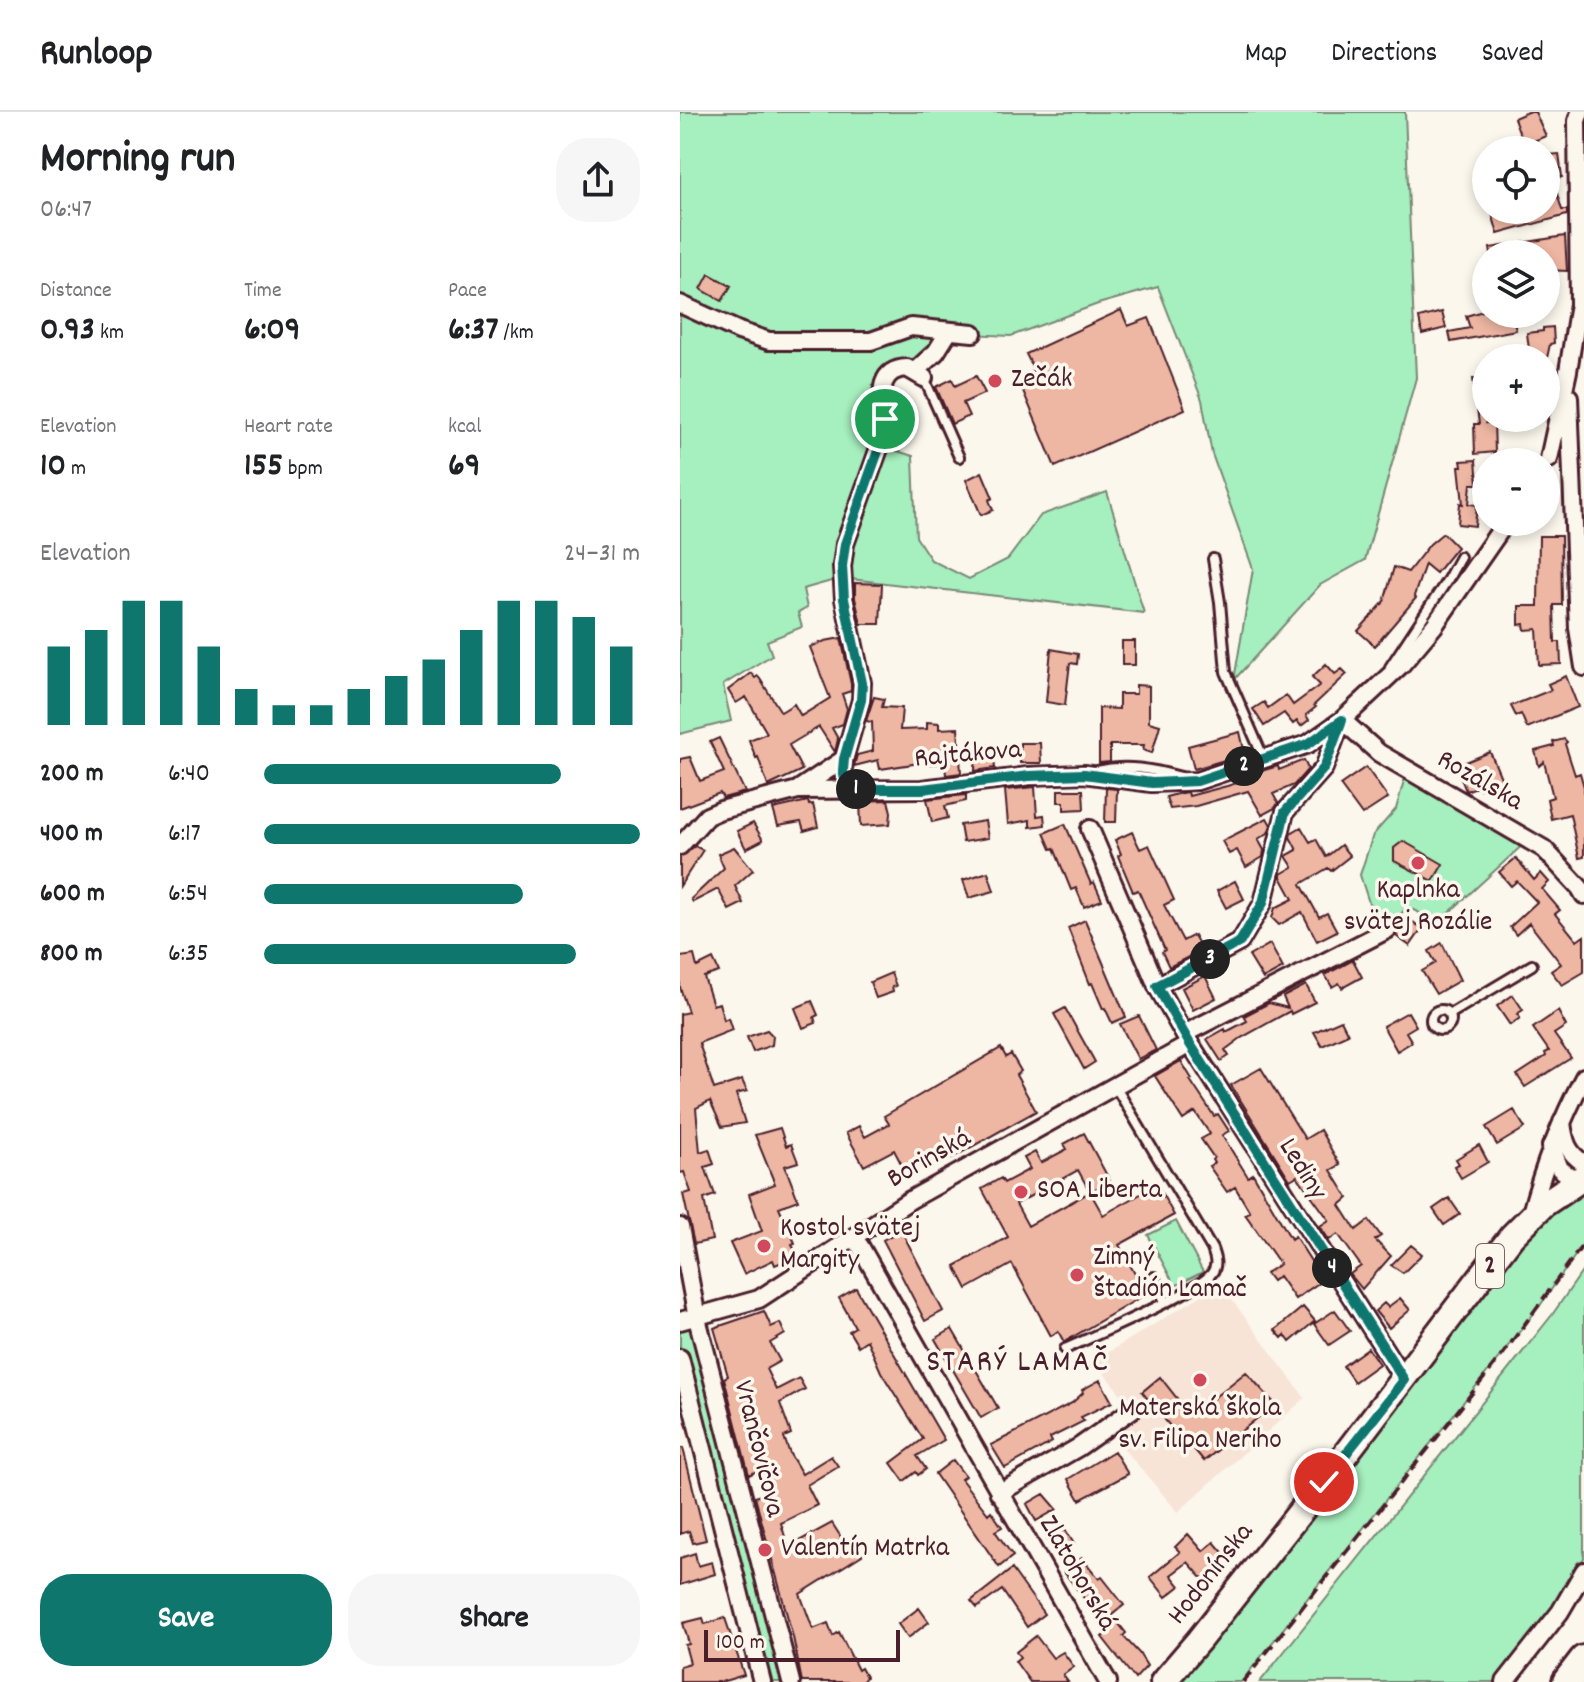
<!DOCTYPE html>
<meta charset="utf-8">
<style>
body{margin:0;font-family:Dekko,sans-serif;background:#f6f6f6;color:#202124;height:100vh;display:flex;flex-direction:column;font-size:30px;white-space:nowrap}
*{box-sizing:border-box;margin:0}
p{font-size:26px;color:#757577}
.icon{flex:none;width:44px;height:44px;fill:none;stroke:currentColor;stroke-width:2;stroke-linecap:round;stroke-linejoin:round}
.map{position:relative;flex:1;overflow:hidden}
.details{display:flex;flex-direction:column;background:#fff;width:680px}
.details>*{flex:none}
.buttons{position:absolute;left:792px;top:24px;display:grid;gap:16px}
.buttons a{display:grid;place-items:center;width:88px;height:88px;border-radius:50%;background:#fff;box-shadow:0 4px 12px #0003;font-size:40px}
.scale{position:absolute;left:24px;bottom:20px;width:196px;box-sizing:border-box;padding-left:8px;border:4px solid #4a1f2b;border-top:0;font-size:22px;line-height:28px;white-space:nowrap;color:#4a1f2b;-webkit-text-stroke:6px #fbf7ec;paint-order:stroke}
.pin{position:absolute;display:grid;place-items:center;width:68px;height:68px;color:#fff;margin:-34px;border:4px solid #fff;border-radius:50%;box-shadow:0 2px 8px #0007}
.km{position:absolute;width:40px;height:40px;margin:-20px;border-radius:50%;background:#222;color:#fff;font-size:22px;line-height:40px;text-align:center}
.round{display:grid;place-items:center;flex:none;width:84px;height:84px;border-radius:32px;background:#f6f6f6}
.head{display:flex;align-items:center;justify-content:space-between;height:136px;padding:0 40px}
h1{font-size:44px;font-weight:700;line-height:60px}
.figures{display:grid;grid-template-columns:repeat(3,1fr);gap:12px;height:136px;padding:8px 40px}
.figures div{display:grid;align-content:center}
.figures b{font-size:34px;font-weight:700}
.figures small{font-size:22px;font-weight:400}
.figures p{font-size:22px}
.chart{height:224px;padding:16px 40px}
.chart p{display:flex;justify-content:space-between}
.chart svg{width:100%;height:144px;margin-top:8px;stroke:#0f766e;stroke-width:6}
.cta{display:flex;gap:16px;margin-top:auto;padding:16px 40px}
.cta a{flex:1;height:92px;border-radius:32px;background:#0f766e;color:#fff;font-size:32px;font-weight:700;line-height:92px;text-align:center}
.cta a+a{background:#f6f6f6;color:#202124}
ul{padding:0 40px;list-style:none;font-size:26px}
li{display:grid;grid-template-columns:128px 96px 1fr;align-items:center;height:60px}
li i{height:20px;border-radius:10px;background:#0f766e}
header{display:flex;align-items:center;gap:48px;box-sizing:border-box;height:112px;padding:0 40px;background:#fff;border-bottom:2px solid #e0e0e0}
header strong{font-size:38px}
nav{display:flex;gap:44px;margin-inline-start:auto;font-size:28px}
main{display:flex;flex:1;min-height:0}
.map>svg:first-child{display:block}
.built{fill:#f7e4d6}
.green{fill:#a6efbe;stroke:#788774;stroke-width:2}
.building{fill:#eeb7a3;stroke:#4a1f2b;stroke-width:2;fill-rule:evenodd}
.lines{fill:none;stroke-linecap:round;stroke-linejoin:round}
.lane-casing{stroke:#4a1f2b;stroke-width:14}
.street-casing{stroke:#4a1f2b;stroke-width:22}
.primary-casing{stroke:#4a1f2b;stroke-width:30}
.highway-casing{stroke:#4a1f2b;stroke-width:34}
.lane{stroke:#fbf7ec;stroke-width:8}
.street{stroke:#fbf7ec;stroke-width:16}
.primary{stroke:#fbf7ec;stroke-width:24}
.highway{stroke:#fbf7ec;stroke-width:28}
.rail{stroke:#4a1f2b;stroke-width:4;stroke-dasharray:12 6;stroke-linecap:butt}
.route-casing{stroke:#fff;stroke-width:16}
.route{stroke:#0f766e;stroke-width:10}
.poi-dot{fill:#d1495b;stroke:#fbf7ec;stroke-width:3}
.labels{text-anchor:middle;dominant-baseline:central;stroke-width:7;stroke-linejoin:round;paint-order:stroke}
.shield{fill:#fbf7ec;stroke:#7f6065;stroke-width:2}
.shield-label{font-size:26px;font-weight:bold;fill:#4a1f2b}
.poi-label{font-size:28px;fill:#4a1f2b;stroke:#fbf7ec;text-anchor:start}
.street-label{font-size:28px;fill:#4a1f2b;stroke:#fbf7ec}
.quarter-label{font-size:32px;letter-spacing:2px;fill:#4a1f2b;stroke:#fbf7ec}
</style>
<header>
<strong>Runloop</strong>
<nav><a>Map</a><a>Directions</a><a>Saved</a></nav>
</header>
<main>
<section class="details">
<div class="head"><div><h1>Morning run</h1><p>06:47</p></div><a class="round"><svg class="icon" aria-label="share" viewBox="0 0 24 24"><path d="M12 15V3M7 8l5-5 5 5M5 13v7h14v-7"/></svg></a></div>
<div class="figures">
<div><p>Distance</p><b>0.93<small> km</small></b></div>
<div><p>Time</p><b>6:09</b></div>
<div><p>Pace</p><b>6:37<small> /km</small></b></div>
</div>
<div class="figures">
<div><p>Elevation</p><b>10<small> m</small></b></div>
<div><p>Heart rate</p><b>155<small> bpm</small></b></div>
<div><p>kcal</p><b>69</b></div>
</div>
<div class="chart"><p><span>Elevation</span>24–31 m</p>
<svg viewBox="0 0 160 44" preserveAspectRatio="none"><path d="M5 44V20M15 44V15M25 44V6M35 44V6M45 44V20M55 44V33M65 44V38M75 44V38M85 44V33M95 44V29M105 44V24M115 44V15M125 44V6M135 44V6M145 44V11M155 44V20"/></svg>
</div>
<ul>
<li><b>200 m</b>6:40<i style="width:79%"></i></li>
<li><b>400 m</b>6:17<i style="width:100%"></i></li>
<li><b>600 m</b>6:54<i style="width:69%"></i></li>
<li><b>800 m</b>6:35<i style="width:83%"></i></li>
</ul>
<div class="cta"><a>Save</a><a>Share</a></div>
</section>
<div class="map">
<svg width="904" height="1570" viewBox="0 0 904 1570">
<rect width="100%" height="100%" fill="#fbf7ec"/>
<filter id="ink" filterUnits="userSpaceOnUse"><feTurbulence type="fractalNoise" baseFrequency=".0125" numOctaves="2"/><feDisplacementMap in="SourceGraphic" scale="16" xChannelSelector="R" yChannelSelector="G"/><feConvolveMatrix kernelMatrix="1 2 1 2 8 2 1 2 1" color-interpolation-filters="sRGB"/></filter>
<g filter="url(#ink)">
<path class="built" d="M540 1172 625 1286 498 1400 432 1323 457 1302 414 1249Z"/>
<path class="green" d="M0 0H725L736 266 685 448 640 473 554 568 573 457 532 342 522 288 478 175 418 192 331 224 268 221 256 240 213 259 201 334 233 344 236 425 251 448 289 467 328 447 361 403 427 380 464 501 162 466 123 477 127 496 118 501 122 515 87 529 92 543 43 573 51 609 0 622Z
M727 658 848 728 759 810 727 795 707 818 691 797 680 763 693 723 716 697Z
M904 1081V1131L859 1195 561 1570H483L864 1092 888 1091Z
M496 1109 523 1160 495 1174 468 1123Z
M904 1157V1446L875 1496 816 1570H580L872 1203Z
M17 1206 111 1570H82L0 1246V1209Z"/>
<path class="building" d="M848 0H855L866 24 844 33 834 6Z
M879 42 882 65 873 68 882 98H887V103L818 122 811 98H821L823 105 849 98H866V51L869 50 868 43Z
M885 124 887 159 866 158V142H811L810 136Z
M29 162 51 174 42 189 21 177Z
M441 198 448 214 469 206 505 297 375 355 338 267 354 258 346 242Z
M806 198V202H832L836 218 771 230 769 220 790 216 786 204Z
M762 200 766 216 742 222 739 206Z
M873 215 874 231 870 232 867 246H850L847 221 863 219V216Z
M296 264 305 281 283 291 289 304 272 312 256 275 272 267 275 274Z
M806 266V311L814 310 815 340 795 342 794 312H799L793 267Z
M796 348 798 372H791L789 392 797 393 795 414 778 412 780 391 783 392 779 354H782L781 349Z
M302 360 313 386 309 388 313 398 301 403 286 368Z
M763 421 777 435 756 461 745 452 734 484 736 486 695 534 678 519 704 490 714 455 728 460 750 432Z
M859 424H881L882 493H874L875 530H880L881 552 859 553 857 517 845 518 844 512 839 513V494H858Z
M175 471 202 472 200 512H181L175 486Z
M161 526 171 572V579L162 582 167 597 163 612 152 616 158 627 155 640 139 615 109 633 122 658 88 674 78 645 76 646 69 628 87 621 66 585 56 591 48 578 71 561 75 566 78 564 101 600 114 592 121 604 150 586 130 535 145 529Z
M442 529H455V553H442Z
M371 537 398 542 397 552 390 551 385 593 366 590Z
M646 552 655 562 662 557 667 562 634 593 636 595 626 603 629 608 621 614 617 609 613 612 604 601 584 614 573 597 584 590 588 596 606 583 613 593 640 573 632 565Z
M886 564 898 595 847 616 841 602 836 604 831 594 871 578 868 572Z
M456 573 469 574V610L480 613 472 641 463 638 464 633H430V650L419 651V596L439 597V582H456Z
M194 585 204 587 202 595 222 596 220 618 247 617V610L259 611V617L278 616 281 661 266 663 265 652H246V650L200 657 198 648 174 654 177 643 193 639 192 610 186 609Z
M560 620 565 642 514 657 508 634Z
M39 626 65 680 43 686 40 681 0 696V647L10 645 20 669 44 660 30 630Z
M884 627 887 630 885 632 895 663 900 661 904 675V745L899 746 890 702 871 707 867 687 873 685 864 650 859 654 855 639 874 634 873 630Z
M340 631H360L361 651H340Z
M312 633 315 656 295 659 296 635Z
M810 640 822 668 800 677 799 674 786 679 776 654Z
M624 648 628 657 614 673 593 682 598 691 595 696 582 703 568 679 516 694 490 697 486 685 501 681 508 680 509 684 547 674 579 664 578 660 598 654 599 658Z
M686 655 708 686 682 703 660 673Z
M355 675 357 704 364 703 365 713 350 715V708L328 712 325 678Z
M426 676 437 677 436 710H425Z
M378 678H403L404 697 384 698V690H378Z
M286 683V689L265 694 268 706 252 710 247 687Z
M208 688 211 700 210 712 181 714 180 689Z
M128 689 129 693 133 692 138 715 124 719 121 710 98 714 93 697Z
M587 706 591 713 588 721 578 727 584 738 583 745 566 755 557 738 549 742 542 729Z
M305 709 308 726 283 730 280 713Z
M73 711 83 728 66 737 57 719Z
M385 712 411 772 414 770 422 788 404 795 396 776 391 778 374 736 371 737 364 721Z
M621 715 630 730 636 727 646 745 661 733 670 744 651 759 648 756 621 772 639 805 647 801 657 819 637 829 622 800 599 813 592 806 595 796 613 787 601 765V762L613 755 606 744 617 738 610 725 611 721Z
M452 720 460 737 469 733 494 788 484 793 503 829 514 823 522 838 489 855 482 840 485 838 458 778 453 780 438 744 441 742 435 728Z
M723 729 763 752 753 769 714 749V736Z
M15 734 23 738 0 774V745Z
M54 735 73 758 55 774 63 791 49 798 38 777 13 790 11 787 44 756 38 742Z
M836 746 854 768 861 761 869 770 862 777 880 798 875 802 897 829 904 824V860L882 873 871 859 881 852 849 811 836 823 830 815 857 790 837 769 831 774 819 760Z
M308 760 314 779 289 786 283 768Z
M555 769 564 787 546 796 537 779Z
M728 806 742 817 730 834 716 824Z
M405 808 446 905 432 911 425 896 423 897 412 871 410 872 388 816Z
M762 831 780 868 756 882 742 859 756 851 749 839Z
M590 832 603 856 583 867 569 844Z
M14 843 17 855 33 847 39 860 24 865 33 893 39 891 44 908 48 906 52 918 19 931 34 977 62 968 67 979 56 982 65 1011 42 1015 30 989 16 996 20 1040 29 1037 34 1052 25 1055 35 1083 24 1087 32 1128 14 1132 3 1082 11 1080 4 1060 0 1061V902L8 900 0 875V845Z
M673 848 682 865 662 876 659 871 652 875 645 863Z
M211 861 216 874 212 875 213 880 196 886 190 870Z
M525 864 536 886 513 898 502 876Z
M626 873 635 890 611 902 610 899 561 926 545 938 549 944 541 949 527 927 545 917 546 920 567 909 564 904 589 891 608 896 603 885Z
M833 883 843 898 837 902 840 906 830 913 817 894Z
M132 889 138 903 134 905 136 911 123 916 115 896Z
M385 896 415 950 404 957 374 902Z
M878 899 886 914 874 922 891 946 845 975 837 963 866 944 865 941 869 939 853 916Z
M728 900 736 914 726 920 732 930 717 939 703 914Z
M459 904 476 938 458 947 440 912Z
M661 908 668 922 642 934 634 920Z
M87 918 93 924 92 933 73 940 67 925Z
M321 936 326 945 331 942 341 959 336 963 356 999 268 1048 264 1040 225 1059 214 1038 184 1054 166 1021 179 1014 185 1025 209 1012 204 1004Z
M501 949 512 967 510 968 534 1004 538 1002 549 1019 542 1023 568 1065 573 1062 611 1127 615 1124 643 1168 615 1187 599 1164 592 1169 586 1161 600 1152 565 1102 570 1100 555 1075 547 1080 529 1054 534 1051 532 1048 534 1046 521 1027 530 1022 515 1000 503 1008 475 964Z
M581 956 625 1027 640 1018 660 1053 651 1058 668 1086 660 1093 676 1118 689 1108 701 1124 695 1128 711 1144 682 1177 670 1162 681 1154 658 1122 649 1128 640 1114 649 1108 617 1064 610 1068 551 973Z
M834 998 845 1016 817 1033 806 1015Z
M100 1016 106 1034 111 1032 118 1050 105 1054 118 1088 99 1095 115 1131 112 1132 117 1144 95 1153 93 1148 64 1162 50 1131 82 1119 69 1082 95 1072 75 1023Z
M404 1021 430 1069 410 1080 423 1103 477 1073 494 1103 439 1133 466 1182 384 1230 378 1219 371 1224 332 1152 287 1177 275 1154 328 1125 302 1077 321 1066 324 1071 350 1057 344 1046 355 1040 361 1051 387 1037 384 1032ZM398 1058 410 1080 348 1114 336 1092Z
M799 1033 808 1050 781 1066 774 1054 779 1052 776 1047Z
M769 1086 780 1102 764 1113 753 1097Z
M221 1118 263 1199 245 1209 203 1128Z
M731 1133 742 1142 723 1161 711 1153Z
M176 1176 264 1328 237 1344 246 1357 238 1363 236 1360 224 1369 211 1351 243 1327 201 1260 187 1228 178 1234 169 1219 175 1215 159 1186Z
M720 1186 730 1198 709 1216 695 1199 704 1191 708 1195Z
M623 1195 635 1209 610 1230 605 1223 602 1226 595 1218Z
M655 1198 670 1219 649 1233 634 1212Z
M84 1199 91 1215 100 1211 105 1222 90 1231 100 1249 86 1257 96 1278 119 1266 125 1277 100 1291 111 1322 104 1325 110 1342 122 1362 151 1344 158 1354 127 1373 137 1393 101 1411 108 1435 152 1411 168 1436 174 1431 182 1443 120 1482 133 1517 148 1511 153 1524 159 1520 178 1558 181 1556 186 1565 182 1570H122L113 1525 75 1385 92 1378 81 1357 69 1363 44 1266 48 1264 34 1216Z
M272 1217 318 1296 301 1306 255 1227Z
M688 1236 699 1252 674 1270 663 1254Z
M566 1260 595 1292 524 1349 497 1317 494 1319 462 1280 480 1265 511 1304Z
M420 1268 432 1290 401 1305 404 1309 370 1326 372 1330 325 1356 311 1333 392 1291 403 1281 402 1278Z
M0 1336H3L26 1428 13 1431 9 1419 0 1422Z
M434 1339 448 1362 400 1388 388 1367Z
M273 1348 285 1364 281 1367 308 1402 311 1399 322 1415 315 1419 333 1444 319 1455 255 1362Z
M364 1382 377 1397 356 1409 347 1392Z
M385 1417 394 1432 376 1442 367 1427Z
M508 1422 523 1439 534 1430 547 1445 544 1454 534 1464 527 1463 523 1467 508 1450 491 1463 500 1474 486 1485 470 1465 500 1440 495 1435Z
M15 1441 18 1454 32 1450 35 1462 0 1473V1446Z
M402 1446 419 1467 422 1465 444 1493 432 1503 446 1521 443 1524 459 1541 467 1554 455 1567 422 1525 429 1519 384 1460Z
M332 1457 364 1502 347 1515 322 1478 297 1496 291 1489Z
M239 1496 249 1510 228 1526 218 1512Z
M23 1506 25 1512 45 1506 64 1563 41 1570H0V1554L10 1551 5 1533 9 1532 3 1511Z
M356 1524 373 1546 383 1540 394 1555 383 1563 388 1570H350L335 1549 340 1545 336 1540Z"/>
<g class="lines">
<g class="lane-casing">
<path id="lane" d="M244 266 279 345
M533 447 540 490 546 560 584 647
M710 555 768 467 780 445
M417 659C446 652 472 657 501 665
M751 908a10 10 0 1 1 20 0a10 10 0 1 1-20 0Z
M770 902 852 853
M474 1165 485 1190
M385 1237C413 1224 518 1180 532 1161 538 1153 535 1146 532 1137L435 974"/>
</g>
<g class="street-casing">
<path id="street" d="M0 192 59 219 89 229H191L231 215 293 221
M235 259 256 240 268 221
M889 285 898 516 904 555
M869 347 888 259 899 192 897 9 900 0
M119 677 164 647
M167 677 163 658 164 647 181 588 182 571 164 487 162 454 165 432 203 325C208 300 188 258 227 256L244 266
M410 717 477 874 504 922 724 1268
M0 734 27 704 41 698 118 678 242 677 349 664 404 662 472 671 517 669 628 632 662 608 721 553 754 514 826 410
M477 874 560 830 583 791 605 700 644 656 662 608 699 641 864 737 900 776 904 783
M504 922 707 818
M882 1010C884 1028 887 1041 904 1051
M871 1034 880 1057 897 1069
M850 1105C863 1055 880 1010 904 965
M0 1115 17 1206 111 1570
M173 1126 180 1134 428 1570
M0 1209 79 1187 230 1088 510 932
M0 1246 82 1570
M319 1381 399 1335 453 1297
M825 1570 880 1500 904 1459"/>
</g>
<g class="primary-casing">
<path id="primary" d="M483 1570 519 1528 644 1370 832 1124 864 1092 904 1065"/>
</g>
<g class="highway-casing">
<path id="highway" d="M887 1570 904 1548"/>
</g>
<use href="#lane" class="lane"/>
<use href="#street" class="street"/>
<use href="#primary" class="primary"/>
<use href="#highway" class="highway"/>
<path class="rail" d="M563 1570 823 1242 904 1131"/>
</g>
</g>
<g class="lines" filter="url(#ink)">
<g class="route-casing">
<path id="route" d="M205 307 203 325 165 432 162 454 164 487 182 571 181 588 164 647 163 658 167 677H242L349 664 404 662 472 671 517 669 628 632 662 608 644 656 605 700 583 791 560 830 477 874 510 932 724 1268 644 1370"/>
</g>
<use href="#route" class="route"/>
</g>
<g class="poi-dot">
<circle cx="315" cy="269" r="8"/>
<circle cx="738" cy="751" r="8"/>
<circle cx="341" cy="1080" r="8"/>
<circle cx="84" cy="1134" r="8"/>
<circle cx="397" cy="1163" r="8"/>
<circle cx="520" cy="1268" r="8"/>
<circle cx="85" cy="1438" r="8"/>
</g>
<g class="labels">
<rect class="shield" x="796" y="1132" width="28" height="44" rx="6"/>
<g class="shield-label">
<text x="810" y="1154">2</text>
</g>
<g class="poi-label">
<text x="331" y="269">Zečák</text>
<text x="738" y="780" text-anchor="middle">Kaplnka<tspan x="738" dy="32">svätej Rozálie</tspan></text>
<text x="357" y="1080">SOA Liberta</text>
<text x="100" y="1118">Kostol svätej<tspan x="100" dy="32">Margity</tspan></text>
<text x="413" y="1147">Zimný<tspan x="413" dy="32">štadión Lamač</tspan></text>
<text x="520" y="1298" text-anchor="middle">Materská škola<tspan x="520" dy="32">sv. Filipa Neriho</tspan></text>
<text x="101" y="1438">Valentín Matrka</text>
</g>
<g class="street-label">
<text transform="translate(288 644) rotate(-5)">Rajtákova</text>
<text transform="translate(799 670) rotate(30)">Rozálska</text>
<text transform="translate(250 1048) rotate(-30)">Borinská</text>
<text transform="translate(621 1058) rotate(58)">Lediny</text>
<text transform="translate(77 1337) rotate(76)">Vrančovičova</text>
<text transform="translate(396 1462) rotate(60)">Zlatohorská</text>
<text transform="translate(532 1463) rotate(-52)">Hodonínska</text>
</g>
<g class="quarter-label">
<text x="338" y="1252">STARÝ LAMAČ</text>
</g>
</g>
</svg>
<div class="buttons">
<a><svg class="icon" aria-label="locate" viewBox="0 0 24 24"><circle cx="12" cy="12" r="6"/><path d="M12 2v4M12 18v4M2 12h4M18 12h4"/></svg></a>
<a><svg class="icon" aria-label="layers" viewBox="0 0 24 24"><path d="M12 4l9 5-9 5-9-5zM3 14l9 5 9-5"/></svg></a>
<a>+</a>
<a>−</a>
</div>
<div class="scale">100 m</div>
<div class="pin" style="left:205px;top:307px;background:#1e9e55"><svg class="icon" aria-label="arrive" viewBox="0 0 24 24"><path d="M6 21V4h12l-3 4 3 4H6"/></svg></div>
<div class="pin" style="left:644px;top:1370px;background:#d93025"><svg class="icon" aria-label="check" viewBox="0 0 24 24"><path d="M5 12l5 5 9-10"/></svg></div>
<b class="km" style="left:176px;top:677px">1</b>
<b class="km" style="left:564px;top:654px">2</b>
<b class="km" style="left:530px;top:847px">3</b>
<b class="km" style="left:652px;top:1156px">4</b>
</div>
</main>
